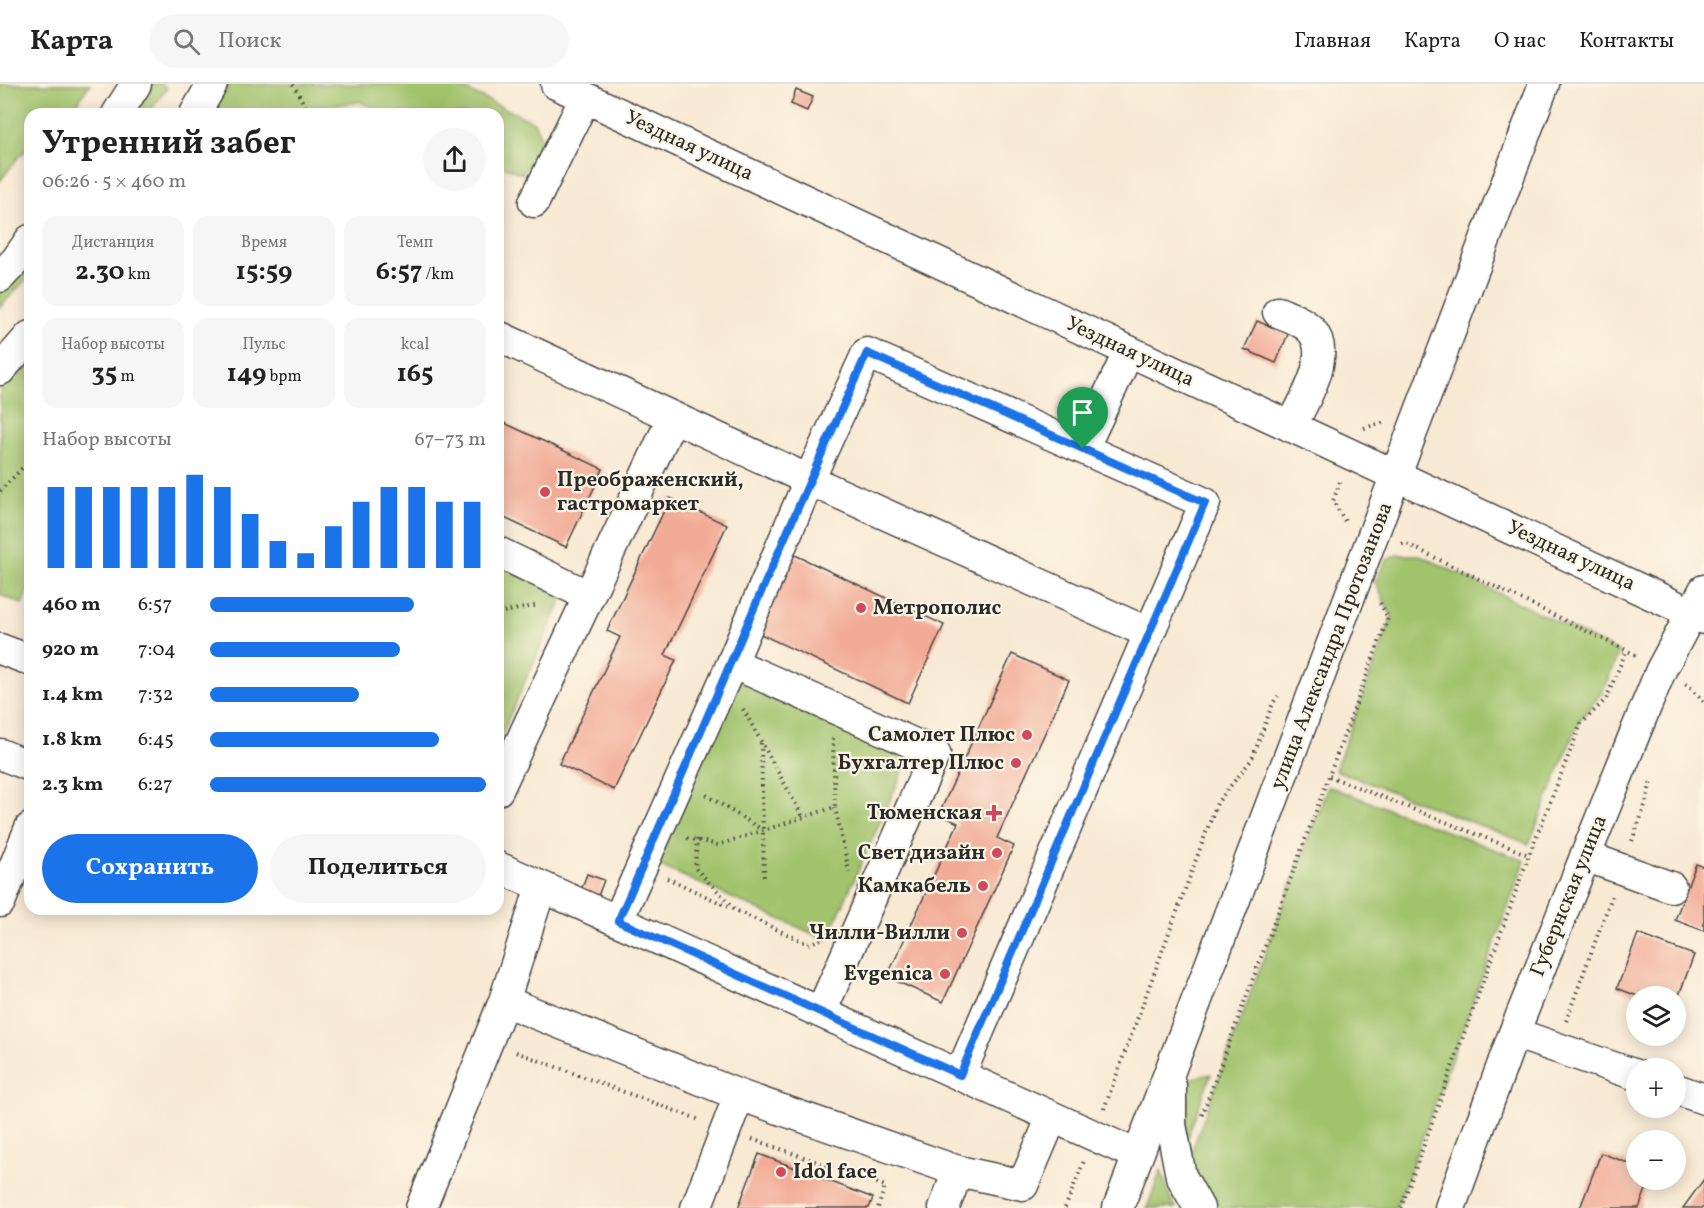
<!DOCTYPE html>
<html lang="ru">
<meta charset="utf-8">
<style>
body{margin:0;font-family:Vollkorn,serif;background:#f6f6f6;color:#222;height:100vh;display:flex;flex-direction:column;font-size:22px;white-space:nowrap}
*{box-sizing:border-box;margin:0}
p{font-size:20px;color:#767676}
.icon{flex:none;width:33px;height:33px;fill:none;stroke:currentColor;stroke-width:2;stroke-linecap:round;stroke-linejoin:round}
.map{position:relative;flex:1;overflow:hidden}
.drawer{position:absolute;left:24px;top:24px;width:480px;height:807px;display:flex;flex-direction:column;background:#fff;border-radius:18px;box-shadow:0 3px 15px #0003}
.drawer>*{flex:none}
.tools{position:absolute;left:1626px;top:902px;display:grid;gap:12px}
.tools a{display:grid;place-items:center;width:60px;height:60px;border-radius:50%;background:#fff;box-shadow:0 3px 15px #0003;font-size:30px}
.pin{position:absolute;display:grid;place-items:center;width:51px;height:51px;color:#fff;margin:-62px -26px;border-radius:50% 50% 50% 0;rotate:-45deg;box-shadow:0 0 6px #0007}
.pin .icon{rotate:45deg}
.round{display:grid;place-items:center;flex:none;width:63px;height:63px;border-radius:32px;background:#f6f6f6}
.summary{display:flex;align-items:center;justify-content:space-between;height:102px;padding:0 18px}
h1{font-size:33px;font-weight:700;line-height:45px}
.metrics{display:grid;grid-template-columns:repeat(3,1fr);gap:9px;height:102px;padding:6px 18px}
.metrics div{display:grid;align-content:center;border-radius:15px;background:#f6f6f6;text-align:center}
.metrics b{font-size:26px;font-weight:700}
.metrics small{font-size:16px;font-weight:400}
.metrics p{font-size:16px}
.chart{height:168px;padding:12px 18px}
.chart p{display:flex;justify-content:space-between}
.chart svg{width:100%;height:108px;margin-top:6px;stroke:#1a73e8;stroke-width:6}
.primary-button{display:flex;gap:12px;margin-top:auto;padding:12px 18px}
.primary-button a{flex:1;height:69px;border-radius:36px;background:#1a73e8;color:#fff;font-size:24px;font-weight:700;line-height:69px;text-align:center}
.primary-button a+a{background:#f6f6f6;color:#222}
ul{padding:0 18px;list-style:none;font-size:20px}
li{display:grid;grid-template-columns:96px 72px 1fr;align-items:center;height:45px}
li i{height:15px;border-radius:8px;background:#1a73e8}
header{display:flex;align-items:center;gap:36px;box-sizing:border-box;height:84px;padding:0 30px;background:#fff;border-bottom:2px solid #e0e0e0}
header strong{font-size:28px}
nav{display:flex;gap:33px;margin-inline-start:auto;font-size:21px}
.search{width:420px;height:54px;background:#f6f6f6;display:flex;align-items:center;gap:15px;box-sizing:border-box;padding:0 21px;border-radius:33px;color:#767676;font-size:22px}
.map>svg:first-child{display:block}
.green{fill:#a1c36c;stroke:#66774c;stroke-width:1.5}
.building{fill:#f2ab96}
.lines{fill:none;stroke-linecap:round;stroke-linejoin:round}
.minor-casing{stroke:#4a4844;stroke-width:33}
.path{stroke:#4a4844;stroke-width:4;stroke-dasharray:1.5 4.5;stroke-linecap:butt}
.minor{stroke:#fff;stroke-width:30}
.route-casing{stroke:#fff;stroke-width:12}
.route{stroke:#1a73e8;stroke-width:8}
.poi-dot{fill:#d1495b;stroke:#fcf5e5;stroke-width:2}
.labels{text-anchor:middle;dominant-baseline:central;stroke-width:4.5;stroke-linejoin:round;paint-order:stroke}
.street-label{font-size:21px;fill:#2b2b2b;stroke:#fcf5e5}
.poi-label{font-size:21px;font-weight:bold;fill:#2b2b2b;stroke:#fcf5e5;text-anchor:end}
</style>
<header>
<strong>Карта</strong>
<div class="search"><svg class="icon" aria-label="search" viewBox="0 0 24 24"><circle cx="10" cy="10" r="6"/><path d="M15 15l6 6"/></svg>Поиск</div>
<nav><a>Главная</a><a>Карта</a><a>О нас</a><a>Контакты</a></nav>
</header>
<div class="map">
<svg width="1704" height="1124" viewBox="0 0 1704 1124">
<rect width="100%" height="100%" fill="#fcf5e5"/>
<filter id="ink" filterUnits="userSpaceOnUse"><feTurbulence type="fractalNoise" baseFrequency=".0167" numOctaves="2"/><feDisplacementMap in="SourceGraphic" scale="12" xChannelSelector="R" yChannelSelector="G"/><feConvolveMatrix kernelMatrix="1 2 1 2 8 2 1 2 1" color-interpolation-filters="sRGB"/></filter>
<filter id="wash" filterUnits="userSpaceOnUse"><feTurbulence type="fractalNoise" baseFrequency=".008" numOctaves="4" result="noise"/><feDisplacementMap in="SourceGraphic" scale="24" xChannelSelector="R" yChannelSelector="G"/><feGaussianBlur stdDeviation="1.35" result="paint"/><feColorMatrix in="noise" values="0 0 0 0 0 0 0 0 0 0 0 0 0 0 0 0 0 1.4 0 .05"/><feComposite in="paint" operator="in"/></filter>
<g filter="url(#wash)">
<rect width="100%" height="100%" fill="#f8e9d3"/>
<path class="green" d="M0 0H90L70 30H30V64L20 71 0 97Z
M153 0H161L167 4 148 30H132Z
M229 0H453L534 38 543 58 522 90 498 80V30H406L402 28 401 30H383L361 18 307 24 302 30H212Z
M30 172V191L0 223V205Z
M30 266V501L22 520 0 511V297Z
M1398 471H1420L1619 568 1603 607 1579 637 1529 760 1335 686 1392 533 1375 498 1386 476Z
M498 481 564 511 498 658Z
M741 591 912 667 827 856 656 780Z
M1328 702 1525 777 1396 1124H1213L1200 1101 1189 1074Z
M1211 990 1185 1060 1188 995Z
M1161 1086 1169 1111 1176 1124H1147Z"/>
<g id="blocks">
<path class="building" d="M796 6 813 13 807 27 791 20Z
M1257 237 1288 250 1276 279 1244 265Z
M498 336 603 385 566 463 498 431Z
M670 414 727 441 665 571 676 576 614 706 559 680 620 553 607 547Z
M793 470 944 541 908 619 756 548Z
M1012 570 1069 596 997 754 1014 762 943 918 887 893 958 739 939 730Z
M1696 780 1704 783V847L1675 836Z
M587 790 604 796 598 812 581 806Z
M1638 850 1694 871 1676 919V912H1637L1617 904Z
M1601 1069 1636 1082V1095H1650L1639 1124H1580Z
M759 1070 873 1114 869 1124H738Z
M1704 1095V1124H1683Z"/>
</g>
</g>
<g filter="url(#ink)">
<use href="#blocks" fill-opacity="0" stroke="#4a4844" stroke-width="1.5"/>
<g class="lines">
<g class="minor-casing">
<path id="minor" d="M556 0 1704 535
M117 30 136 0
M195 30 212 0
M534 118 585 14
M0 193 17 175 30 156
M1278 228C1289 233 1303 237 1311 246 1334 271 1303 318 1291 343
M498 252 809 396 732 579
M0 286 30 252
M1083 365 1129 267
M498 468 589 512
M0 565 30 576
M0 670 30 682
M498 706 673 333
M1585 772 1671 803
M498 783 1137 1071
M0 818 30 744
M618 836 732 579 935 669 821 928
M504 917 739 1011 958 1087 1023 1101 1052 1033
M1514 949 1636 991
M960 991 1205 419 867 269 809 396 1149 549
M1171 1002V1041L1181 1092 1199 1124
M1676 1005 1704 1015
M421 1124 504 917 541 803
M696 1124 739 1011
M944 1124 958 1087
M1118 1124 1544 0
M1450 1124 1514 949 1633 654 1661 586 1704 506"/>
</g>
<path class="path" d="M293 0 306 24 302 30
M1364 344 1385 338
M1340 398 1333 417 1346 439
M0 407 30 376
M1402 460 1405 459 1638 572
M1380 519 1388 534 1329 692 1529 771
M498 529 539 521
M1685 600 1690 603 1704 618
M743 625 803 733
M761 659 764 793
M706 711 761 745
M835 723 849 788
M687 754 718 761 835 723 833 654
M697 755 695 784 735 825
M1632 757 1646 719 1651 696
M667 794 808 860 821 855
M1566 937 1612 812
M516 968 700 1036
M1104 1025 1217 719 1252 675 1273 619 1278 612
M1202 1031 1329 692
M752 1055 885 1102 878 1124
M1065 1124 1084 1077
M1401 1124 1529 771 1581 640 1606 615 1627 565"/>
<use href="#minor" class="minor"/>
</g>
</g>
<g class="lines" filter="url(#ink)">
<g class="route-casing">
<path id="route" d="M867 269 1205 419 960 991 618 837C702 648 781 457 867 269Z"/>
</g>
<use href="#route" class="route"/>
</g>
<g class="poi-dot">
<circle cx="545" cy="408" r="6"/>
<circle cx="861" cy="524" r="6"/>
<circle cx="1027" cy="651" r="6"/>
<circle cx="1016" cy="679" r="6"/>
<path d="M991 720h6v6h6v6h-6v6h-6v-6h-6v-6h6z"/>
<circle cx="997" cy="769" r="6"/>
<circle cx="983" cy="802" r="6"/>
<circle cx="962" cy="849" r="6"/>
<circle cx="945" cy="890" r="6"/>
<circle cx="781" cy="1088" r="6"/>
</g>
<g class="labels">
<g class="street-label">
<text transform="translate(689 62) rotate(25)">Уездная улица</text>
<text transform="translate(1130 268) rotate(25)">Уездная улица</text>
<text transform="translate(1571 472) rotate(25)">Уездная улица</text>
<text transform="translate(1332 562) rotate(-69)">улица Александра Протозанова</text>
<text transform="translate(1569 812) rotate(-68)">Губернская улица</text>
</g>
<g class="poi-label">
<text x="557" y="396" text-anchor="start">Преображенский,<tspan x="557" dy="24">гастромаркет</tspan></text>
<text x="873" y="524" text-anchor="start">Метрополис</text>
<text x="1015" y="651">Самолет Плюс</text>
<text x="1004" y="679">Бухгалтер Плюс</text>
<text x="982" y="729">Тюменская</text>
<text x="985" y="769">Свет дизайн</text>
<text x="971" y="802">Камкабель</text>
<text x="950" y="849">Чилли-Вилли</text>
<text x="933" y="890">Evgenica</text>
<text x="793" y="1088" text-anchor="start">Idol face</text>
</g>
</g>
</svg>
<div class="tools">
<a><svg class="icon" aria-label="layers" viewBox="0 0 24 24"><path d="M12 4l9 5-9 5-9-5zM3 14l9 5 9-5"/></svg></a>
<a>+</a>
<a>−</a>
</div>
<div class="pin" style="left:1083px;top:365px;background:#1e9e55"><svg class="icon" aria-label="arrive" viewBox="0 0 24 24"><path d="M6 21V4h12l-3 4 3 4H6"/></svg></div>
<section class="drawer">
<div class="summary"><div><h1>Утренний забег</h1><p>06:26 · 5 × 460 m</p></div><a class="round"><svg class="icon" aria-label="share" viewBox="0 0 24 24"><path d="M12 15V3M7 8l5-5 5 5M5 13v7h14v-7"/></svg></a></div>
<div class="metrics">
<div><p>Дистанция</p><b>2.30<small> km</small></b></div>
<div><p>Время</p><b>15:59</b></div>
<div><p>Темп</p><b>6:57<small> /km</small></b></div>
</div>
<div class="metrics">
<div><p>Набор высоты</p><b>35<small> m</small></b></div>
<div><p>Пульс</p><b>149<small> bpm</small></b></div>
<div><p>kcal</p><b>165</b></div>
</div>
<div class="chart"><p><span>Набор высоты</span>67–73 m</p>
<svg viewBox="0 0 160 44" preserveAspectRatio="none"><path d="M5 44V11M15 44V11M25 44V11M35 44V11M45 44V11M55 44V6M65 44V11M75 44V22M85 44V33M95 44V38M105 44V27M115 44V17M125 44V11M135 44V11M145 44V17M155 44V17"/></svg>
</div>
<ul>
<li><b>460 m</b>6:57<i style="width:74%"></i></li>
<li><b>920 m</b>7:04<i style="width:69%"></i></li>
<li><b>1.4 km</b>7:32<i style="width:54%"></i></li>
<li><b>1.8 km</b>6:45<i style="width:83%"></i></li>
<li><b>2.3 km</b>6:27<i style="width:100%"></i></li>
</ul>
<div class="primary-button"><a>Сохранить</a><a>Поделиться</a></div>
</section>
</div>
